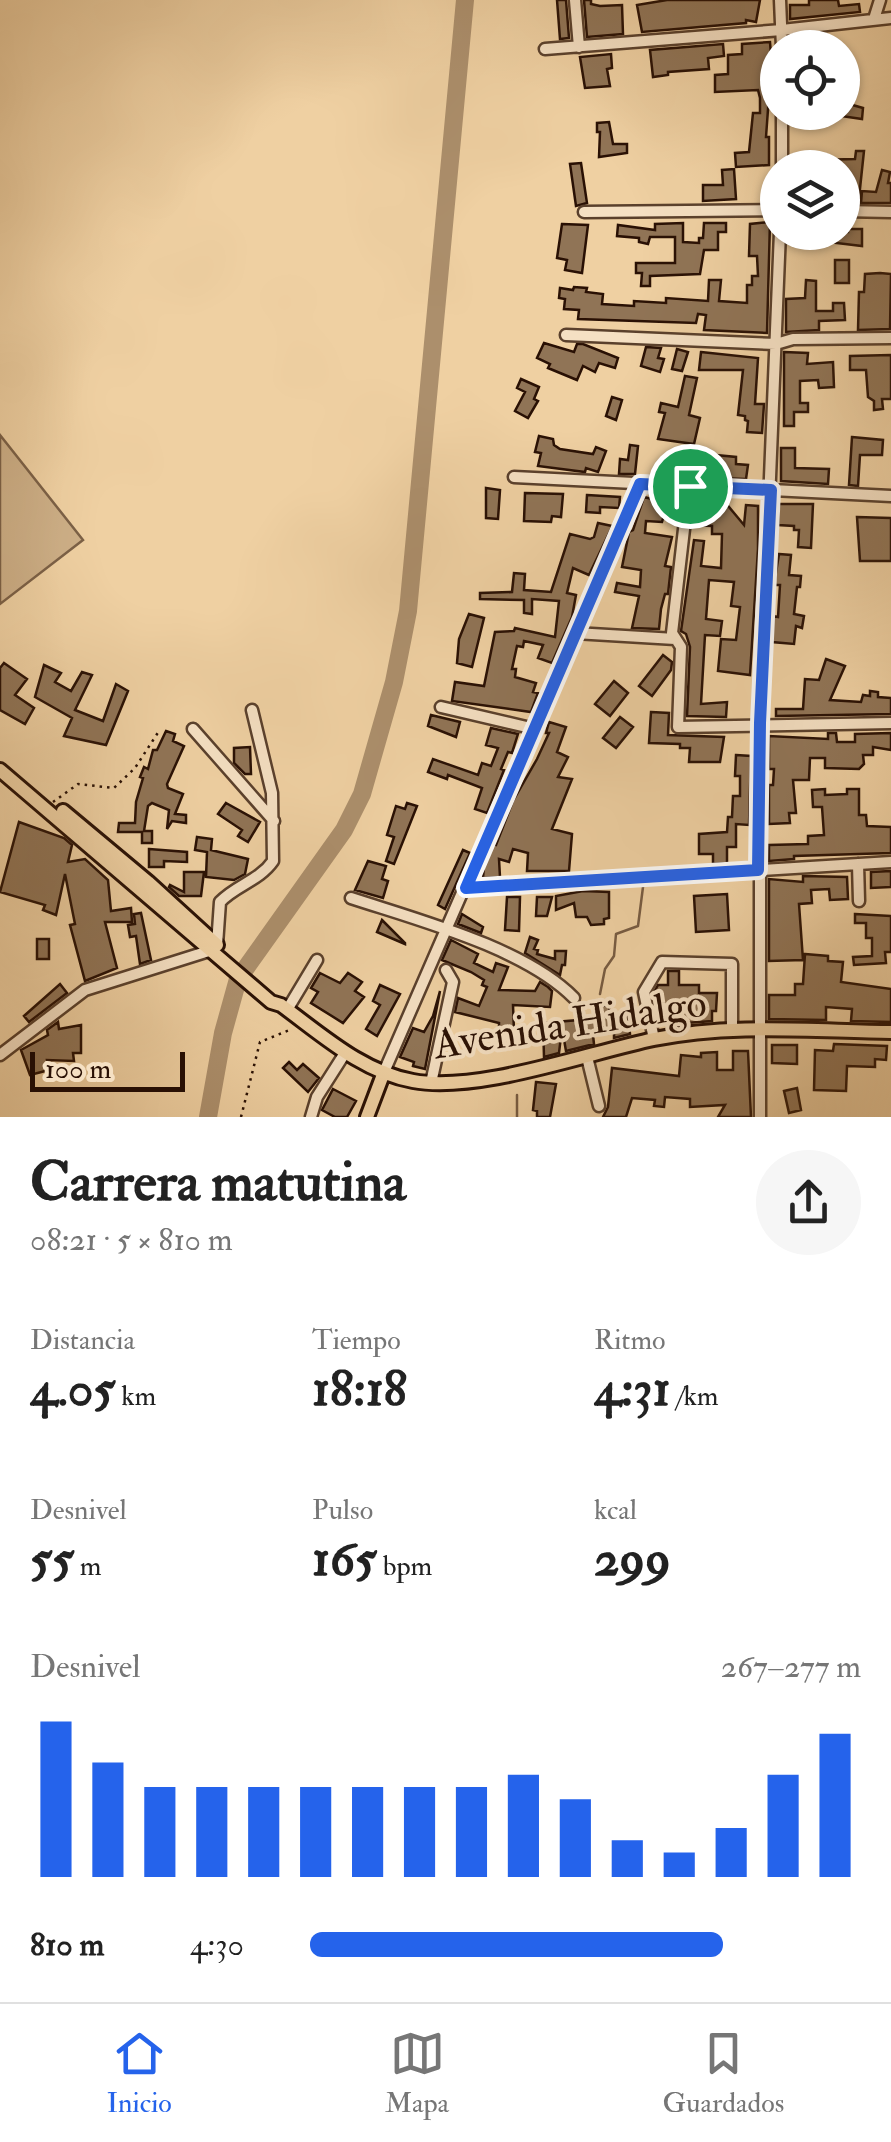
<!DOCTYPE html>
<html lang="es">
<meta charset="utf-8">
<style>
body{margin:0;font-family:"IM FELL Double Pica",serif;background:#f6f6f6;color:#222;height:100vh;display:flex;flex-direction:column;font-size:38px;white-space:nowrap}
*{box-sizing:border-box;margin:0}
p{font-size:32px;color:#767676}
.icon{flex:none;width:55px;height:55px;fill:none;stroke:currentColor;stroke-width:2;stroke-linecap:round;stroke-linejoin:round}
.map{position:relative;height:1117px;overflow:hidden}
.panel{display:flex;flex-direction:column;background:#fff;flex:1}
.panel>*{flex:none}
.fabs{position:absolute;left:760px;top:30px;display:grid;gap:20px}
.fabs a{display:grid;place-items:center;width:100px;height:100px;border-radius:50%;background:#fff;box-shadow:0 2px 8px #0004;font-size:50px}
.scale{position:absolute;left:30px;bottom:25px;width:155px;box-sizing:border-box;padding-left:10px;border:5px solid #291004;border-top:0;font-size:28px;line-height:35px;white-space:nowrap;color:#291004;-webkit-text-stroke:8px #f5e0c3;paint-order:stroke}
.pin{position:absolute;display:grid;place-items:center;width:85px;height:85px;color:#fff;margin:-42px;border:5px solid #fff;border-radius:50%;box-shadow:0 2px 10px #0007}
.round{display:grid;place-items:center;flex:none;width:105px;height:105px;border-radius:52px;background:#f6f6f6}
.head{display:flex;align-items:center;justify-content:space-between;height:170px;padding:0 30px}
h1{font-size:55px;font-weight:700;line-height:75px}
.stats{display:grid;grid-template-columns:repeat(3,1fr);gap:15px;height:170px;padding:10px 30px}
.stats div{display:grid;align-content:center}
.stats b{font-size:50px;font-weight:700}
.stats small{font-size:28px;font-weight:400}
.stats p{font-size:28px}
.chart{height:280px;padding:20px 30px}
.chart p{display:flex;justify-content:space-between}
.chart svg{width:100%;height:180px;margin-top:10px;stroke:#2563eb;stroke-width:6}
ul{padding:0 30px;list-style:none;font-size:32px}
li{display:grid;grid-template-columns:160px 120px 1fr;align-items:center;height:75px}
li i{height:25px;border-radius:12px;background:#2563eb}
.tab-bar{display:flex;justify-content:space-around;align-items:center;height:140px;border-top:2px solid #e0e0e0;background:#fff;font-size:28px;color:#767676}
.tab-bar a{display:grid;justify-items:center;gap:5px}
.tab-bar .on{color:#2563eb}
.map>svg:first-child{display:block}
.green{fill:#cdaf87;stroke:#7b6046;stroke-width:2.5}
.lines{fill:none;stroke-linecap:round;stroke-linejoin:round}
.stream{stroke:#785c42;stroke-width:2.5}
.river{stroke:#ac8f6c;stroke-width:18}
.building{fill:#907456;stroke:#291004;stroke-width:2.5}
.minor-casing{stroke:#5a402c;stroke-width:15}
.major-casing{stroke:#291004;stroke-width:18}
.path{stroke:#291004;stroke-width:2.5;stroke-dasharray:2.5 5;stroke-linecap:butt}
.minor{stroke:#f5e0c3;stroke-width:10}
.major{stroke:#efd0a2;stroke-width:12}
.route-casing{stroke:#fff;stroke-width:20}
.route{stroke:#2563eb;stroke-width:12}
.labels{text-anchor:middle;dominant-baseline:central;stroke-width:8;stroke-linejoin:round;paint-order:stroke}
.street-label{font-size:42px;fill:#291004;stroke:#f5e0c3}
</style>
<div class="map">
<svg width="891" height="1117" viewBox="0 0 891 1117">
<rect width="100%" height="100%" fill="#efd0a2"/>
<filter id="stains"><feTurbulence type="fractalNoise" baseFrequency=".002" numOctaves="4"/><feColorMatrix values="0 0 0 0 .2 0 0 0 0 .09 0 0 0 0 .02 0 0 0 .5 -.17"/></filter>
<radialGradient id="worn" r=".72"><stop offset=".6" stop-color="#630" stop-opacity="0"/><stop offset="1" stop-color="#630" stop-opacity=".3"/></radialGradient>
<path class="green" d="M0 435 83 540 0 604Z"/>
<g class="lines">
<path class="stream" d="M600 994 605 969 614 956 616 934 638 926 643 887
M517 1095V1117"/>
<path class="river" d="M208 1117 223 1033 238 979 344 830 362 794 394 682 408 611 465 0"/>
</g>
<path class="building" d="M557 0H566L569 38 560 39Z
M584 0H591V4L600 6 622 5 623 34 587 37Z
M667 0H760L756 22 746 20V23L642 32 637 5Z
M809 0H838L839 6 859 4 860 12 790 19V5H809Z
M770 42 773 82H770L766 137H769V165L736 167 735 153 749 152 753 113H760V98L758 90 715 92V75L728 74V55L742 54V44Z
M723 44 724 56 708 58 709 69 668 72V75L653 77 650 50Z
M611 54 612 68 607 69 610 86 585 88 580 57Z
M842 102 863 108 862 119 841 116Z
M609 122 613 144H627V153L599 157 600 132H597V123Z
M856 151H864L859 198H844L845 169 814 168V160L855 159Z
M581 163 587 203 576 206 570 164Z
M734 169 736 199 703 201V185H723L722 170Z
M882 170 890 172 888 183H891V203H861L862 191 876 192Z
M770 222 767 333 704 330 706 315 698 314 696 323 578 319 579 310 564 309 565 299 559 298 560 288 573 290 574 287 587 288 586 292 603 294 602 304 634 306V301L666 303V298L708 301 709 280H721L719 301 747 303V285H752V276H758L757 256H749L750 224Z
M683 223V242L699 243V238H703L704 223H726V232H718V250H704L700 274 650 276V286H641L642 273H636V263H675V237H650L648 244 639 242V238L617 236 618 225 655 230V224Z
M562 224 588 225 582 273 565 270 567 260 557 258Z
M848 229H862V246L828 242 829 232H848Z
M835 260H849V283H835Z
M880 273 891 274 890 329 858 330 859 292H864L865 274Z
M806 280 816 281V311H833V303H844L845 320 819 321V330L786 332V299L805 298Z
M544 343 574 352 577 344H583L618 358 615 368 599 363 595 372 583 366 577 380 548 368 550 364 537 358Z
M646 347 661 348 658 358 664 359 660 372 641 366Z
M677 349 688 352 682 371 672 369Z
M701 352 758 358 755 404H764L762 433 747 432 748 421 745 420V416L738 415 743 370H699Z
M784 352 808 353 807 364 833 362 834 387 819 388 818 380 800 381V403H808V412H794V426H784Z
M891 355V399H882L883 409 874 410V401L868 397 866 370H850V356Z
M685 376 697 378 689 415 700 418 694 444 658 439 665 413 659 412 661 403 678 407Z
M521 379 539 387 534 399 538 401 528 418 515 411 525 392 517 388Z
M612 397 622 400 616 420 606 416Z
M539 436 553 439 554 445 560 449 593 454 596 447 606 451 598 472 586 468 585 472 538 466 541 453 535 452Z
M852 437 883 440 882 455H860L858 486 849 485Z
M630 445 638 446 635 474H619L620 459 628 460Z
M781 448H795V468L829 469 828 484 781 481Z
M716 455 736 457V464L748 465 746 479 714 478Z
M668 456 677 458 676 463 695 464 694 477 665 474Z
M486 488 500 490 498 519 486 518Z
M525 493 563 494 561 517 552 516 551 522 524 521Z
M587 495 620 497 619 508 600 507V513L586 512Z
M644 497 660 501V497L679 498 677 515H664L662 522 646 521 645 533 672 537 665 566 671 567 668 594H665L661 609 659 629 632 628 639 596 615 592 617 583 640 587 641 570 622 567 629 532 633 530Z
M697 497 724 501 744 525 746 505 758 506V549L750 675 718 671 721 639 736 640 740 607 731 606 734 582 709 580 706 619 722 621 720 636 705 635 701 704 727 702 726 717 687 716 690 647 686 634 681 631 694 540 704 541 701 566 721 568 722 534H712V526L693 525Z
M779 504H813L811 548 798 547 799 530H794V526L778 525Z
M857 517 891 518V561H860Z
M598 523 612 526 611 529 589 575 573 568 567 593 576 595 572 617 552 663 538 658 543 645 524 641 523 647 517 646 512 669H516L515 677 536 683 533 692 538 693 531 712 452 701 455 682 484 686 495 632 514 631 515 628 555 637 559 601 532 599V614L524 613V600L480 599V593L512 592 514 573 525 574 524 590 551 592 570 534 590 539 594 537Z
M779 554 791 555 789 575 801 576 800 587H797L794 614 804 616 802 628 796 626 794 644 772 642 773 616 778 617 780 585H774Z
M469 614 484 618 472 667 457 663 459 639Z
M663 655 672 662 671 670 652 696 639 686Z
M826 659 845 666 830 700 861 702 863 695 870 696V691L878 692V697L891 698V714L776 716V709H803L805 679 819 680Z
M4 663 27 679 15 695 34 708 25 724 0 710V668Z
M44 665 61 673 55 682 71 691 82 672 92 675 75 710 103 721 116 684 128 691 106 745 64 736 72 718 35 697Z
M614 681 628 693 610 716 595 704Z
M651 712 669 713 668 735 724 737 720 762H689L690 748H680V744L649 743Z
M431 715 460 722 456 737 428 726Z
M620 717 633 727 616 748 603 738Z
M549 722 566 727 557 752 568 757 558 777 572 779 552 829 572 834 569 871H527L528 853 513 849 509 862 499 859 500 877 483 878 484 865 493 844 496 845 513 801 537 759 549 733H546Z
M491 728 518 734 512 753 508 752 501 769 504 770 487 813 475 809 482 788 448 775 447 779 428 772 433 759 478 775 482 763 491 766 498 748 486 745Z
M166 731 175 734 173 741 184 746 167 784 168 788 183 794 175 814 186 815V823L172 821 167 829 169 810 152 803 148 806 144 831H152V843H142V832H118L119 823H135L136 802 143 778 140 777 144 767 148 769 153 750H157Z
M828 733H836L837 742H855V734L891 733V750L873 747V755H863L864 764 859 769 825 768V758H810L809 780H793L796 813H789L790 823 769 824V785H773L774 769H769V736L828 739Z
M250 747 251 774H245L234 763V748Z
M736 755 751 756 749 825 736 824V847H727V863L713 864V854H699V834L727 832 728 817H732L733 796H740V776H735Z
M825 789V795L847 794V789H859V815H866L867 826 891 827V853L794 856V859L769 861V845L808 844V836L824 835 822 807H813L812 790Z
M226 803 260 822 248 842 238 836 242 830 218 814Z
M407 803 417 806 394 864 386 861 394 837 387 835 396 806 405 809Z
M19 822 64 838 72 845 68 862 85 859 108 880 111 911 131 908 132 922H105L117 968 85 981 70 925 75 924 65 874 56 915 43 910 45 905 0 892Z
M197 837 212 839 211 850 248 859 245 874 234 880 206 877 207 852 195 850Z
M149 849 187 852V862L164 861V867H149Z
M463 850 470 853 445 909 438 905Z
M368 861 386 866 382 879 388 881 383 898 355 890Z
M891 871V887L871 888V872Z
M184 872H204L201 896H179L169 887 170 885 184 892Z
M803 876 847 877 848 899 830 900 829 889 811 890 812 903 799 904 803 960 769 961V879L803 882Z
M583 891 609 892V918L604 919V924L591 925 587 917H576L574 903 556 910V896Z
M727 894 729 930 696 932 694 896Z
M507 897H520L519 931 505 930Z
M537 897H552L547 916H536Z
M141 913 151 960 140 964 136 936 130 937 128 925 135 924 134 914Z
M462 914 483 927 481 933 458 924Z
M855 914 891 916V952H885L886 963 854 965 853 957 872 956V938H866V923H855Z
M382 920 405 943V944L377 932Z
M530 937 538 940 534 949 538 950 537 954 555 959V951H566L565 965H562L560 975 525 953Z
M37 939H49V959H37Z
M451 940 478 954 474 963 493 972 496 963 508 967 499 990 535 991 540 982 548 987 552 991 550 1007 513 1005 514 1031H499V1023L455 1012 458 998 479 1006 487 987 482 985 484 980 471 972 442 960Z
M805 954 828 956V961L843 962 841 982 891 989V1022L851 1021 852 1009 826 1007V1020L769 1019V995H795V984H803Z
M668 971H679V985H699V993H717L716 1011H712V1021L660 1025 653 994 658 985H668Z
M320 973 340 983 348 973 362 982 355 991 364 997 343 1023 311 1003 318 992 311 988Z
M60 984 67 993 29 1022 24 1016Z
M380 985 400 994 377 1036 366 1029 380 1005 373 1001Z
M440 991 425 1069 413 1066 414 1062 400 1057 413 1028 424 1032 433 1016Z
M609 1005 610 1015 628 1013 630 1034 614 1038V1032L593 1035 594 1044 566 1051 562 1028 559 1053 544 1057 543 1023 603 1018 601 1006Z
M58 1022 59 1029 81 1025V1053H73L74 1061 47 1060 49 1070 30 1075 21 1050 48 1035 47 1030Z
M834 1044 887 1046 886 1060 875 1059V1067L847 1066 846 1091 814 1090 815 1050 833 1051Z
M772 1045H797V1064L772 1063Z
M733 1051H748L751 1117H718L725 1105 690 1107V1099L665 1097 664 1107 654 1106 655 1100 632 1098 626 1117H603L608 1107 612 1068 679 1076 681 1055 701 1057V1053L717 1052V1070H733Z
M289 1062 297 1070 303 1064 319 1078 308 1092 283 1068Z
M536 1082 556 1084 550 1117H537V1111L533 1110Z
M797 1088 801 1110 789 1113 784 1091Z
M333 1089 356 1101 347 1117H335L322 1110Z"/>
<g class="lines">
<g class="minor-casing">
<path id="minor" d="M575 0 579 47
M780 0 782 48
M874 19 880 0
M545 49 782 30 891 18
M782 168V112
M842 211 891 212
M584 212 778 210
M566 335 776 344 793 339 891 338
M514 477 891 496
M689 486 672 633 681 647 678 727 891 723
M575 633 675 639
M441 707 535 729
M193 729 274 821
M858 864 859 901
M466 888 891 862
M351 898C418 920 525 948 574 998
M287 1010 317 960
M654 1039 644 992 662 962 732 964V1031
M0 1055 85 990 212 950 217 945 220 902C236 885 259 881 273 861L272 793 252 710
M587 1057 599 1106
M384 1072 640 484
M431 1083 453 982 446 970
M311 1117 317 1097 345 1053
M760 1117V723L780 232"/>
</g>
<g class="major-casing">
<path id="major" d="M0 770 271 1002 281 1005C321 1034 362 1072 413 1081 479 1093 587 1053 654 1039 731 1023 813 1031 891 1032
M63 811 148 882 217 945
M367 1117 384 1072"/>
</g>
<path class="path" d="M53 802 78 784 114 788 135 768 159 731
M241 1117 260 1042 292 1029"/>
<use href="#minor" class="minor"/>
<use href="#major" class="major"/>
</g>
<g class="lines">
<g class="route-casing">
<path id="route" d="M640 484 771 490 760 723 758 870 466 888Z"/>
</g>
<use href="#route" class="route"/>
</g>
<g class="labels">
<g class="street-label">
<text transform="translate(570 1024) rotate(-9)">Avenida Hidalgo</text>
</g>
</g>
<rect width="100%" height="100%" filter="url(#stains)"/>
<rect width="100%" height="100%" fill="url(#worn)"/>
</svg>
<div class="fabs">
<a><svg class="icon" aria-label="locate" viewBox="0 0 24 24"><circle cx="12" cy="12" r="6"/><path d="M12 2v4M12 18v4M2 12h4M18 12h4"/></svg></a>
<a><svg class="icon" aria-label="layers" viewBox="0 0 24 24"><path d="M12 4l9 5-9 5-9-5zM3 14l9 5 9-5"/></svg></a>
</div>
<div class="scale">100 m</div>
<div class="pin" style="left:690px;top:486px;background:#1e9e55"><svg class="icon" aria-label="arrive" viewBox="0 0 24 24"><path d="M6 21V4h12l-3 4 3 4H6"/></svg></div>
</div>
<section class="panel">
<div class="head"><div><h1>Carrera matutina</h1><p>08:21 · 5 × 810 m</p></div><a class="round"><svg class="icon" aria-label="share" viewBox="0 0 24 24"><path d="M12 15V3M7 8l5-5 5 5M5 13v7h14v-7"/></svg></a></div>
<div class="stats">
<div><p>Distancia</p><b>4.05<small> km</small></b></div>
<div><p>Tiempo</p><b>18:18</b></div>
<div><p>Ritmo</p><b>4:31<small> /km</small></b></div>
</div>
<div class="stats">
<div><p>Desnivel</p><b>55<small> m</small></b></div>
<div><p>Pulso</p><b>165<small> bpm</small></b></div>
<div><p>kcal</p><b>299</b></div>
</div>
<div class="chart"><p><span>Desnivel</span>267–277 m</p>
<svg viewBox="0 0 160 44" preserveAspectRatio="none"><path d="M5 44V6M15 44V16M25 44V22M35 44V22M45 44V22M55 44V22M65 44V22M75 44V22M85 44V22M95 44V19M105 44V25M115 44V35M125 44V38M135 44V32M145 44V19M155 44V9"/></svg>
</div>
<ul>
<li><b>810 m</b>4:30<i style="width:75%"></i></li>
</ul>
</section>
<nav class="tab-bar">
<a class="on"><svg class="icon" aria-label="home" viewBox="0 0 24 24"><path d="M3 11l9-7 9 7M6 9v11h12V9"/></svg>Inicio</a>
<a><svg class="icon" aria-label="map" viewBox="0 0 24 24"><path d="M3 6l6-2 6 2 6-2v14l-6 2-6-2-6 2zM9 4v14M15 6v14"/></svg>Mapa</a>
<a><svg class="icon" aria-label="saved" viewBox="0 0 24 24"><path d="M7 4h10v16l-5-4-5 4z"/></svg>Guardados</a>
</nav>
